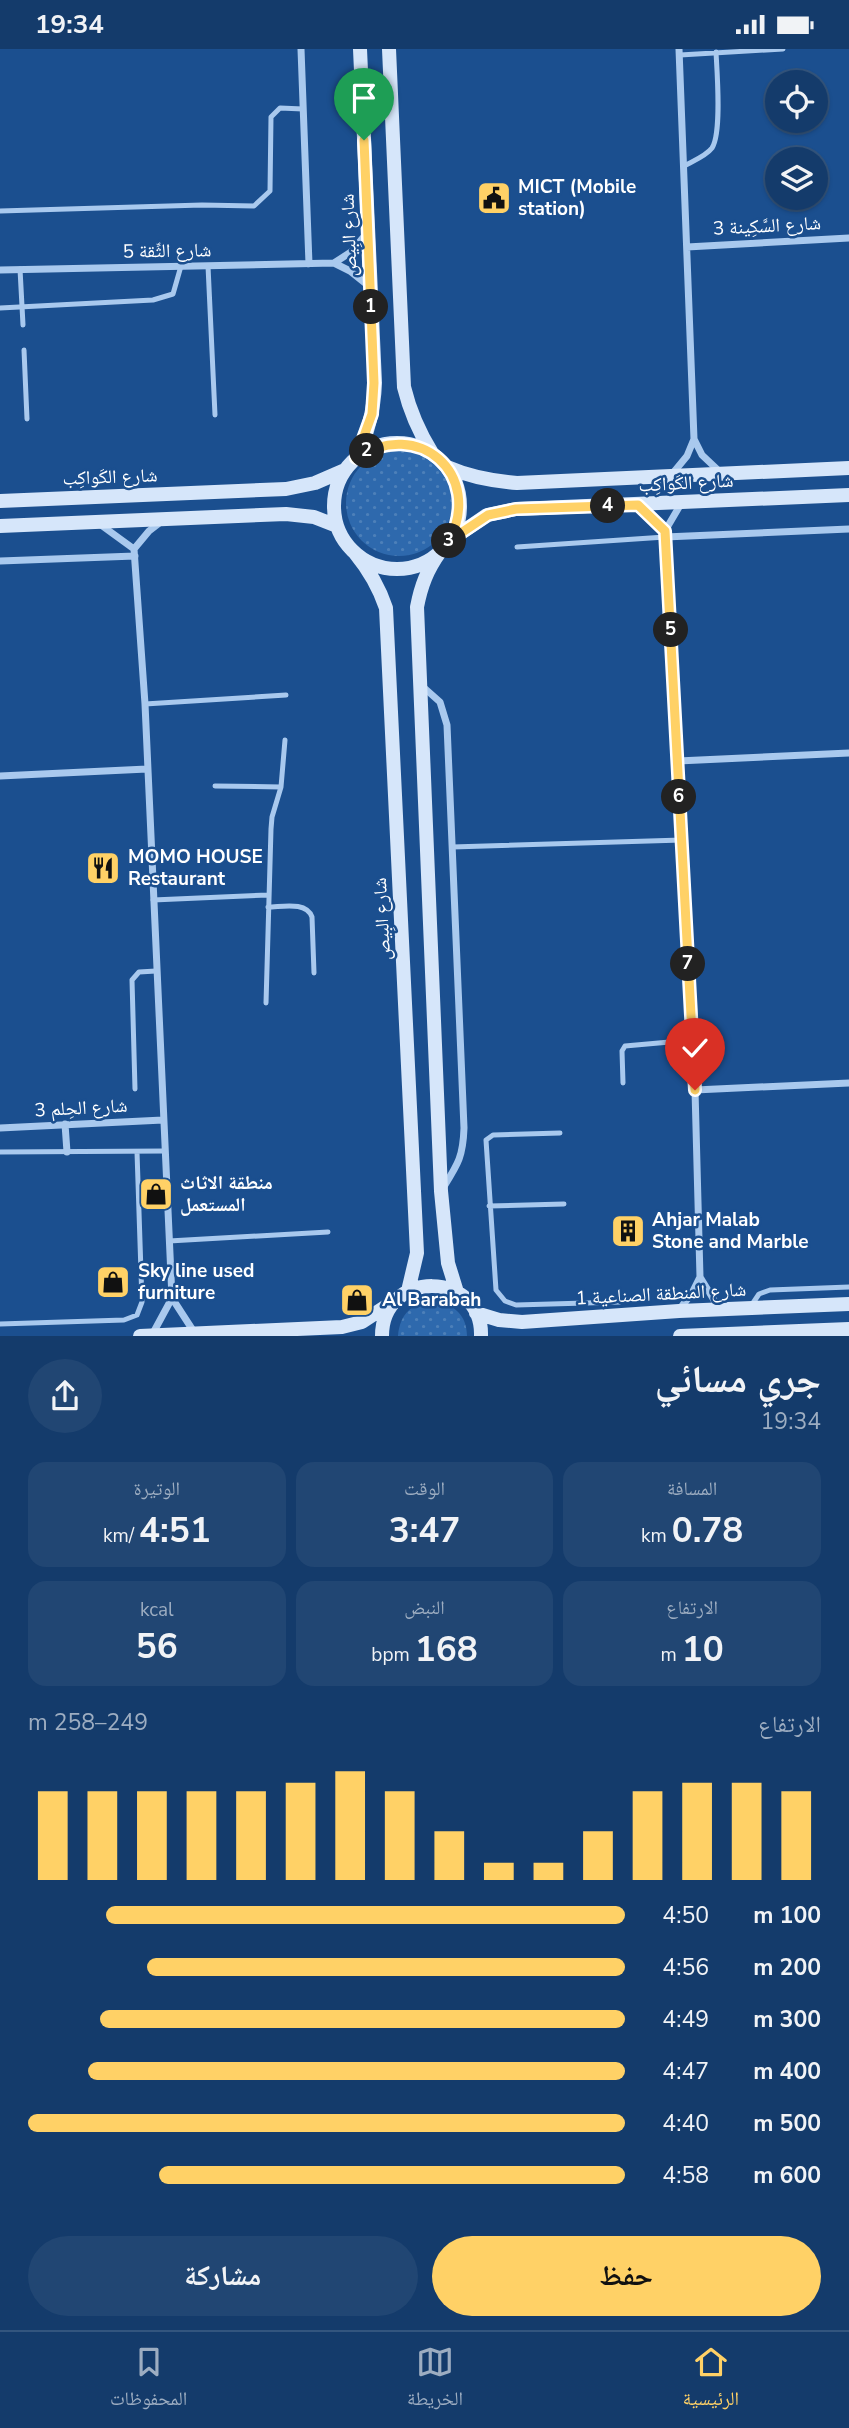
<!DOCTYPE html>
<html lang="ar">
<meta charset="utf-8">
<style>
body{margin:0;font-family:"Nunito Sans","Noto Naskh Arabic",sans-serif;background:#214673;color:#f1f3f6;direction:rtl;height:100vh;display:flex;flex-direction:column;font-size:26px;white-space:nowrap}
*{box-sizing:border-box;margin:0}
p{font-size:23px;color:#9dadc1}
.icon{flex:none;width:38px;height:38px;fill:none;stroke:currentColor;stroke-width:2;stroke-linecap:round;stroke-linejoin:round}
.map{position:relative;height:1287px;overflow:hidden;direction:ltr}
.sheet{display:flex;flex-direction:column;background:#143b6b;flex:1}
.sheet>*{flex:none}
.fabs{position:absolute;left:765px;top:21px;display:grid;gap:14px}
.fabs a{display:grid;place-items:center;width:63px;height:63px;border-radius:50%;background:#143b6b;box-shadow:0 2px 5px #0004,0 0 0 2px #33557e;font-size:35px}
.pin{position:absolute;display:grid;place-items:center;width:60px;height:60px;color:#fff;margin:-72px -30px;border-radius:50% 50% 50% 0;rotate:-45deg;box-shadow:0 0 7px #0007}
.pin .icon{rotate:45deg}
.km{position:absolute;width:35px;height:35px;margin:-18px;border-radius:50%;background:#222;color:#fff;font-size:19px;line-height:35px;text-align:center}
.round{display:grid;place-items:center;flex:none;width:74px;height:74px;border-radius:37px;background:#214673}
.headline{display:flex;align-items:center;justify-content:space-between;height:119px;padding:0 28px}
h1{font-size:38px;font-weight:700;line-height:52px}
.metrics{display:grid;grid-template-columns:repeat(3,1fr);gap:10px;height:119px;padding:7px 28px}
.metrics div{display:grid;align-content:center;border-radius:18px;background:#214673;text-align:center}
.metrics b{font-size:35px;font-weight:700}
.metrics small{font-size:19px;font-weight:400}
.metrics p{font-size:19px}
.chart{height:196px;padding:14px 28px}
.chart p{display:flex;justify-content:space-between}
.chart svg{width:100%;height:126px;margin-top:7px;stroke:#ffd166;stroke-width:6}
.action{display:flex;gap:14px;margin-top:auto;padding:14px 28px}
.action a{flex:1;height:80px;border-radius:42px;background:#ffd166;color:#111;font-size:28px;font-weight:700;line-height:80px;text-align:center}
.action a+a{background:#214673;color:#f1f3f6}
ul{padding:0 28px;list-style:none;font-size:23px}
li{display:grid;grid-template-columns:112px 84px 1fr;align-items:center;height:52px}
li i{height:18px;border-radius:9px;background:#ffd166}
.status{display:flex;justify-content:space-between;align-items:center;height:49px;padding:0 35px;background:#143b6b;direction:ltr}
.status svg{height:19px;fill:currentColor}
.menu{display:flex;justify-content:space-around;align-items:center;height:98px;border-top:2px solid #33557e;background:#143b6b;font-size:19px;color:#9dadc1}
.menu a{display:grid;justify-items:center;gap:4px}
.menu .on{color:#ffd166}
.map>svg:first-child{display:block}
.grass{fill:url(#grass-dots)}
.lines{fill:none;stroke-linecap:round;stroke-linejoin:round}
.lane{stroke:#a9c9ee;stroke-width:5}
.street{stroke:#a9c9ee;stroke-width:7}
.secondary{stroke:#d6e6fa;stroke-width:14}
.route-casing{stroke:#fff;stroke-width:14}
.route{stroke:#ffd166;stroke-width:9}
.labels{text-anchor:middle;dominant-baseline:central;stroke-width:5;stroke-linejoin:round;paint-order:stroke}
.poi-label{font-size:19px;font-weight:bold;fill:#fff;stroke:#1b4f8f;text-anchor:start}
.street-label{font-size:19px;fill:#fff;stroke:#1b4f8f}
</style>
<div class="status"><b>19:34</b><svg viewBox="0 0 49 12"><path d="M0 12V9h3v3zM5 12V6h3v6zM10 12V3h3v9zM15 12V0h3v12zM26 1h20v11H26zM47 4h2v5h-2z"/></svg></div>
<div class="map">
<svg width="849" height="1287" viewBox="0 0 849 1287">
<defs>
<pattern id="grass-dots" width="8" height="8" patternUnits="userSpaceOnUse" patternTransform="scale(1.75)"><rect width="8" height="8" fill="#2e69ad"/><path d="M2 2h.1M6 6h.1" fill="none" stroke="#4d80b9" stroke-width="1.8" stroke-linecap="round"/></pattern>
</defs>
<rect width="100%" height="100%" fill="#1b4f8f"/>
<path class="grass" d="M346 454a53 53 0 1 1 106 0a53 53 0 1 1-106 0Z
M435 1251C454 1256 467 1266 467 1287H398C400 1264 413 1253 435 1251Z"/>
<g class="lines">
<path class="lane" d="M680 6 783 0
M684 117C693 112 706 107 712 99 722 84 717 23 716 3
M0 162 202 156 254 157 270 142 271 68 280 59 303 60
M208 217 215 366
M20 220 23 276
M0 259 153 251 173 245 181 217
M24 301 27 370
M517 498 665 488
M145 655 286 646
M215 737 281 738
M452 798 682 791
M153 851 268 846
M268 858C282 858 306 852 312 868L314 924
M266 954 271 780 272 768 281 738 285 691
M623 1034 622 1002 625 997 692 991
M135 1040 132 931 139 923 156 922
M560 1084 493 1086 486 1091 496 1241 505 1252 516 1256 620 1253
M0 1103 165 1102
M489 1157 564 1155
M169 1192 328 1183
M751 1257 759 1245 770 1241 849 1238
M0 1275 124 1271 137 1266 142 1253 137 1103"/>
<path class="street" d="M301 0 309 215
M679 0 694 390 702 406 720 423
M687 198 849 189
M334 214 351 203 367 184
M0 221 334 214 350 222 370 238
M673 424 687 407 694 390
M639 456 665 482
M101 476 134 500
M665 488 849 480
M0 512 135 507
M422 637 440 653 447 676 464 1079C463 1108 458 1115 443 1139
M678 712 849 704
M0 727 147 720
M695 1041 849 1034
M65 1075 67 1103
M0 1079 163 1071
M700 1228 720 1261
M172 1249 194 1283
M679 1261 692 1244 700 1228 695 1041 665 482 682 453
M152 1286 172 1249 145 655 134 500 149 482 162 472"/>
<path class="secondary" d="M389 0 404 338C410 363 419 383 432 404
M334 457a63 63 0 1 1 126 0a63 63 0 1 1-126 0Z
M356 409C368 385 374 361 375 334L360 0
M447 418C470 428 492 432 517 434L849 419
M0 452 286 440 315 434 345 421
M0 477 286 465 314 468 337 477
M449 492 487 466 516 460 849 446
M440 503C427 521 421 537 417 558L441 1142 448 1214 457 1243
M355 504C369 521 379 538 386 559L417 1204 408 1242
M476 1264 499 1271 522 1273 679 1262 849 1255
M140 1287 342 1278 362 1273 394 1252
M382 1287C382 1220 483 1221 481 1287
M680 1287 849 1280"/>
</g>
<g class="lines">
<g class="route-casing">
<path id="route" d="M364 91 374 334 372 365 356 409C418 368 484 425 449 492L488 466 516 460 638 456 665 482 695 1041"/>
</g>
<use href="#route" class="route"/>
</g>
<defs>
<g id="civic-square" transform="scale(1.75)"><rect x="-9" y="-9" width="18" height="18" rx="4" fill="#ffd166" stroke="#1b4f8f"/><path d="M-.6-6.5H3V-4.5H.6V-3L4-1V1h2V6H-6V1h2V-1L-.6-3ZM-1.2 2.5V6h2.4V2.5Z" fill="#111"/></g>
<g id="restaurant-square" transform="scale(1.75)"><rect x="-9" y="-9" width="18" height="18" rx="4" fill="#ffd166" stroke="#1b4f8f"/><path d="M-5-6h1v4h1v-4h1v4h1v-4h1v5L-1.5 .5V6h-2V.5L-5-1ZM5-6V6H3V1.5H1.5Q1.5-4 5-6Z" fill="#111"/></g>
<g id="shop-square" transform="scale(1.75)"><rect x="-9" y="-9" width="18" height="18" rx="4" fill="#ffd166" stroke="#1b4f8f"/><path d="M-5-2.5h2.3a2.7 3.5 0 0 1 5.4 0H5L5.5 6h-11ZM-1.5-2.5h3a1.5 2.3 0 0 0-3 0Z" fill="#111"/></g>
<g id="building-square" transform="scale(1.75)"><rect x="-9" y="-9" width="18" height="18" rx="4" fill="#ffd166" stroke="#1b4f8f"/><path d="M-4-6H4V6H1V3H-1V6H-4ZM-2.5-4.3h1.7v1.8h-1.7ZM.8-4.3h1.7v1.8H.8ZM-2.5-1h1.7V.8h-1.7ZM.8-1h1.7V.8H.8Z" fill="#111"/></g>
</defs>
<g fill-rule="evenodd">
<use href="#civic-square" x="494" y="149"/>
<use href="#restaurant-square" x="103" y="819"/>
<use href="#shop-square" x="156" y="1145"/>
<use href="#building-square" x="628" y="1182"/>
<use href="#shop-square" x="113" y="1233"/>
<use href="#shop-square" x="357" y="1251"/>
</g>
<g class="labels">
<g class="poi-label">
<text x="518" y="138">MICT (Mobile<tspan x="518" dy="22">station)</tspan></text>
<text x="128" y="808">MOMO HOUSE<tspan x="128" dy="22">Restaurant</tspan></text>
<text x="180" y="1134">منطقة الاثاث<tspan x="180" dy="22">المستعمل</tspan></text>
<text x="652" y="1171">Ahjar Malab<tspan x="652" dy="22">Stone and Marble</tspan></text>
<text x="138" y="1222">Sky line used<tspan x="138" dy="22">furniture</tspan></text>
<text x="382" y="1251">Al Barabah</text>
</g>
<g class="street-label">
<text transform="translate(767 177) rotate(-3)">شارع السَّكِينة 3</text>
<text transform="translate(349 186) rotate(-92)">شارع البِيص</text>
<text transform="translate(167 202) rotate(-1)">شارع الثِّقة 5</text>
<text transform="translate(110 428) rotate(-2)">شارع الكَواكِب</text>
<text transform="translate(686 434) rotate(-3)">شارع الكَواكِب</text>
<text transform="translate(382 870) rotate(-93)">شارع البِيص</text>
<text transform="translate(81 1059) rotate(-3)">شارع الحِلم 3</text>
<text transform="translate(661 1245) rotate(-3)">شارع المنطقة الصناعية 1</text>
</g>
</g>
</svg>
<div class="fabs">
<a><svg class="icon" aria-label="locate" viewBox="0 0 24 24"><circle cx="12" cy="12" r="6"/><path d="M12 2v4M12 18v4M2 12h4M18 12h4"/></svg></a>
<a><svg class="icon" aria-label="layers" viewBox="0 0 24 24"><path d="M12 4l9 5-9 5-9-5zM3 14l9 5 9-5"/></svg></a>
</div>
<div class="pin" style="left:364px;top:91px;background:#1e9e55"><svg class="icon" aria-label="arrive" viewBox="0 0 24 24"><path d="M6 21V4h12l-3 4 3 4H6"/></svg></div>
<div class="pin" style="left:695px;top:1041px;background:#d93025"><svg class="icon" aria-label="check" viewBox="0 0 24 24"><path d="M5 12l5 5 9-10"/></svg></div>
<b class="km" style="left:371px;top:258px">1</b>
<b class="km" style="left:367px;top:402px">2</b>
<b class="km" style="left:449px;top:492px">3</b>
<b class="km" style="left:608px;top:457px">4</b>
<b class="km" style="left:671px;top:581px">5</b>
<b class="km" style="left:679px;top:748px">6</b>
<b class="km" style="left:688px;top:915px">7</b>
</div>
<section class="sheet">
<div class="headline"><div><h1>جري مسائي</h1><p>19:34</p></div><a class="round"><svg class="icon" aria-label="share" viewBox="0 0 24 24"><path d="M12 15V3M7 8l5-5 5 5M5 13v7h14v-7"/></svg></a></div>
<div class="metrics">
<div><p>المسافة</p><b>0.78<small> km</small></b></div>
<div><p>الوقت</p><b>3:47</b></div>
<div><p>الوتيرة</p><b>4:51<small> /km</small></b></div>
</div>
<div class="metrics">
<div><p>الارتفاع</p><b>10<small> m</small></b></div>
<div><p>النبض</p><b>168<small> bpm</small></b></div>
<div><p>kcal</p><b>56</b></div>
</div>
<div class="chart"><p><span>الارتفاع</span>249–258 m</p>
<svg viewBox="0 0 160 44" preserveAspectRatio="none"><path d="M5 44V13M15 44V13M25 44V13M35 44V13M45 44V13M55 44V10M65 44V6M75 44V13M85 44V27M95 44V38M105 44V38M115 44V27M125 44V13M135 44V10M145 44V10M155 44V13"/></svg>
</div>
<ul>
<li><b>100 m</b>4:50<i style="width:87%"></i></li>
<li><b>200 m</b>4:56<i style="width:80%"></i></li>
<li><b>300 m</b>4:49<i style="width:88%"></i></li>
<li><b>400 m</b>4:47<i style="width:90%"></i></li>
<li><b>500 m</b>4:40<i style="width:100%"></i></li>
<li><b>600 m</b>4:58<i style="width:78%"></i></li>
</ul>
<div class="action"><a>حفظ</a><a>مشاركة</a></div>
</section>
<nav class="menu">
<a class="on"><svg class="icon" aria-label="home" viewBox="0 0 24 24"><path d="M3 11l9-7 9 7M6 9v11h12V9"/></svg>الرئيسية</a>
<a><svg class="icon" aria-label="map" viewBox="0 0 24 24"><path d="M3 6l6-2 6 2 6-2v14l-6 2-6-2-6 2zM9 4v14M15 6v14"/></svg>الخريطة</a>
<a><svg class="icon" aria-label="saved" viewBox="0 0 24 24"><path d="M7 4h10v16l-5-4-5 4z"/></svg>المحفوظات</a>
</nav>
